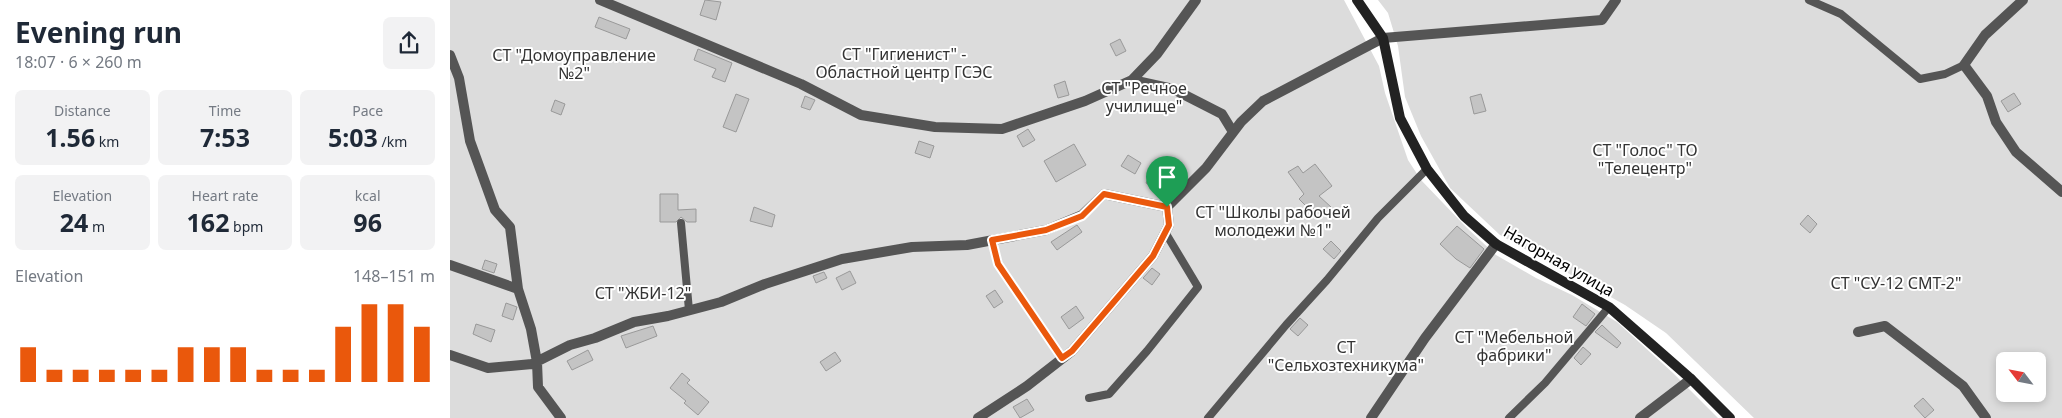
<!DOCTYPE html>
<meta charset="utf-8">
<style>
body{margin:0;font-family:"Noto Sans",sans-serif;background:#f2f2f3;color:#1f2937;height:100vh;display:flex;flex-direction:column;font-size:19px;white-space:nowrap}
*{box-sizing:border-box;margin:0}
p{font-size:16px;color:#747a83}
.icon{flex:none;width:28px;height:28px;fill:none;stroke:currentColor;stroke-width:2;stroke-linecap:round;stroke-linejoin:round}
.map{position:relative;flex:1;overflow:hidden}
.side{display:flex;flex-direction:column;background:#fff;width:450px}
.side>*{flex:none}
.needle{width:32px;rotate:302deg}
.controls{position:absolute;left:1546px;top:352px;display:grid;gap:10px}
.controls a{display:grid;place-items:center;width:50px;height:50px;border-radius:8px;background:#fff;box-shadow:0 2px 8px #0003;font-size:25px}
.pin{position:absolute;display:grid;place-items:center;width:42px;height:42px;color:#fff;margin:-51px -21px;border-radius:50% 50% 50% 0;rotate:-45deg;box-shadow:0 0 5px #0007}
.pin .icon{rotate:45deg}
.round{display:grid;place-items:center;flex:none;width:52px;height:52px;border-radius:8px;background:#f2f2f3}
.summary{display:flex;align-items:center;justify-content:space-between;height:85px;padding:0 15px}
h1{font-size:28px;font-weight:700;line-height:38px}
.figures{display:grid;grid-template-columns:repeat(3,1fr);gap:8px;height:85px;padding:5px 15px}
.figures div{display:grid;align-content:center;border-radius:8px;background:#f2f2f3;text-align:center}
.figures b{font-size:25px;font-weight:700}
.figures small{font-size:14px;font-weight:400}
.figures p{font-size:14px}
.chart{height:140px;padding:10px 15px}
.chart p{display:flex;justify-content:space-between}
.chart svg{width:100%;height:90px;margin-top:5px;stroke:#ea580c;stroke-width:6}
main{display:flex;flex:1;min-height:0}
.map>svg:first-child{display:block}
.green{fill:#dcdcdc;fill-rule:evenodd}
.building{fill:#c4c4c4;stroke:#999}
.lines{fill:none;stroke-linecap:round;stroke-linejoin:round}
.lane{stroke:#555;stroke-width:8}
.street{stroke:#555;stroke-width:10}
.secondary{stroke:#222;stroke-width:10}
.route-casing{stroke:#fff;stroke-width:10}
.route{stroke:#ea580c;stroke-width:6}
.labels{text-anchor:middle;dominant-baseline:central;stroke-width:4;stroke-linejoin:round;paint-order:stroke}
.park-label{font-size:16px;fill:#333;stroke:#fff}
.street-label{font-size:16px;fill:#000;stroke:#fff}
</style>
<main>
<section class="side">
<div class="summary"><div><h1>Evening run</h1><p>18:07 · 6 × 260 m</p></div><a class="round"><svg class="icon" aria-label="share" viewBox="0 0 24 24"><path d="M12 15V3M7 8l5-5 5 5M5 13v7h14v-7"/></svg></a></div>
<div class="figures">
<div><p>Distance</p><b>1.56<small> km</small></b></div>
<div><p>Time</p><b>7:53</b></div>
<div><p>Pace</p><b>5:03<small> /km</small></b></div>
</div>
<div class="figures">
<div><p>Elevation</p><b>24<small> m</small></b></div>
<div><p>Heart rate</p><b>162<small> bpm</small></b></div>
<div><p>kcal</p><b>96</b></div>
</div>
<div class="chart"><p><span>Elevation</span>148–151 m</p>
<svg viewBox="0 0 160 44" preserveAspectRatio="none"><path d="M5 44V27M15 44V38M25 44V38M35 44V38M45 44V38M55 44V38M65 44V27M75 44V27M85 44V27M95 44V38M105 44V38M115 44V38M125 44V17M135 44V6M145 44V6M155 44V17"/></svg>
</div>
</section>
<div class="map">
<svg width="1612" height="418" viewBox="0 0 1612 418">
<rect width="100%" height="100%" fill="#fff"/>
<path class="green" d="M0 0H894L929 66 935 93 958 160 971 180 1017 228 1046 255 1086 278 1122 295 1167 322 1223 373 1268 418H0Z
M928 0H1612V418H1304L1216 333 1175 305 1050 235 1000 188 971 136 955 97 948 46 938 13ZM1555 361H1588V394H1555Z"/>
<path class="building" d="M255 0 271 2 266 20 250 15Z
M149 17 180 29 176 39 145 27Z
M670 39 676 51 666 56 660 44Z
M248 49 282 63 275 82 262 77 266 69 244 60Z
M615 81 619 95 608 98 604 85Z
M1564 93 1571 104 1558 112 1551 101Z
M286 94 299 99 286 132 273 127Z
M1031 94 1036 111 1024 114 1020 97Z
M355 96 365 100 360 110 351 107Z
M105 100 115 104 111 115 101 111Z
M578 129 585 140 573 147 567 136Z
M469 141 484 146 480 158 465 153Z
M624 144 636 165 606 182 594 161Z
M678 155 691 163 685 174 671 166Z
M865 164 882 186 869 196 881 207 872 216 860 205 858 208 849 199 854 194 838 172 848 166 853 173Z
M702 173 712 179 706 189 696 183Z
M210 194H228V210L246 209V222H237L231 217 226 222H210Z
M304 207 325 215 322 227 300 221Z
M1358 215 1367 224 1360 233 1350 224Z
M627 225 632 232 607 250 601 242Z
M1007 226 1034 249 1020 268 1006 259 990 244Z
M881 241 891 251 884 259 873 249Z
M35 260 47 264 44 273 32 269Z
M702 268 710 274 702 285 693 278Z
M400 271 406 283 392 290 386 278Z
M374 272 377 278 366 283 363 276Z
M545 290 553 302 544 308 536 296Z
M56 303 67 307 63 320 52 316Z
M1132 304 1145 314 1136 326 1123 317Z
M626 306 634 318 619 329 611 317Z
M850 318 858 325 848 336 840 329Z
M26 324 45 330 41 342 23 334Z
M1152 325 1171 343 1167 348 1145 332Z
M203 326 207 336 176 348 171 336Z
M1133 347 1141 354 1131 365 1124 358Z
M138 350 143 360 122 370 117 361Z
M385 352 391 361 376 371 370 362Z
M232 373 240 380 237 383 259 402 248 415 234 403 236 401 220 388Z
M1473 398 1484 410 1475 418 1464 406Z
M577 399 584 410 570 418 563 407Z"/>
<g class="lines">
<path class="lane" d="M1359 0 1391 14 1470 79 1495 74 1514 65
M231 223 239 310
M542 240 548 264 612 358
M639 398 659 394 697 351 748 287 715 232
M758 418 836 325 877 280 928 218 977 169
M1059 418 1095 383 1159 307"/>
<path class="street" d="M150 0 351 84 411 115 485 127 552 129 635 101 682 80 723 89 772 114 783 132
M1573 0 1535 35 1514 65 1537 96 1546 122 1566 152 1612 192
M0 55 9 78 20 141 45 210 60 227 68 289
M682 80 707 54 746 0
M0 265 68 289 81 329 87 362 88 387 111 418
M1408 332 1435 326 1513 386 1536 418
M0 355 38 368 82 364 120 345 145 338 184 322 218 316 271 302 315 284 392 259 462 247 517 245 596 230 632 215 654 194 717 207 756 168 791 122 813 101 933 38 1152 20 1166 0
M528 418 577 386 622 351 703 256 719 225 717 207
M921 418 975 338 1046 244
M1190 418 1241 379"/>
<path class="secondary" d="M907 0 933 38 950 118 977 169 1014 216 1046 244 1159 307 1241 379 1280 418"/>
</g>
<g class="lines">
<g class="route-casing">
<path id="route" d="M654 194 717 207 719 225 703 256 622 351 612 358 548 264 542 240 596 230 632 216Z"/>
</g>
<use href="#route" class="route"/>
</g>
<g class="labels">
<g class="park-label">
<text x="454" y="54">СТ "Гигиенист" -<tspan x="454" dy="18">Областной центр ГСЭС</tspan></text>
<text x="124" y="55">СТ "Домоуправление<tspan x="124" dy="18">№2"</tspan></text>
<text x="694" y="88">СТ "Речное<tspan x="694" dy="18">училище"</tspan></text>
<text x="1195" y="150">СТ "Голос" ТО<tspan x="1195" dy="18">"Телецентр"</tspan></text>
<text x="823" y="212">СТ "Школы рабочей<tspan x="823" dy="18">молодежи №1"</tspan></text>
<text x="1446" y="283">СТ "СУ-12 СМТ-2"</text>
<text x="193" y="293">СТ "ЖБИ-12"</text>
<text x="1064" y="337">СТ "Мебельной<tspan x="1064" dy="18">фабрики"</tspan></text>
<text x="896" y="347">СТ<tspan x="896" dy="18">"Сельхозтехникума"</tspan></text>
</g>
<g class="street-label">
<text transform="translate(1109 261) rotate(30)">Нагорная улица</text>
</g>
</g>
</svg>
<div class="controls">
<a><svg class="needle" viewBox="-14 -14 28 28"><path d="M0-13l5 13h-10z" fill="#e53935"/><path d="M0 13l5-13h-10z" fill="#747a83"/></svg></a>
</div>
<div class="pin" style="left:717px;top:207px;background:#1e9e55"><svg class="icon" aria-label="arrive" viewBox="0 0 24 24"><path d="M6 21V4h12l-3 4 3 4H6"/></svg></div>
</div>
</main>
